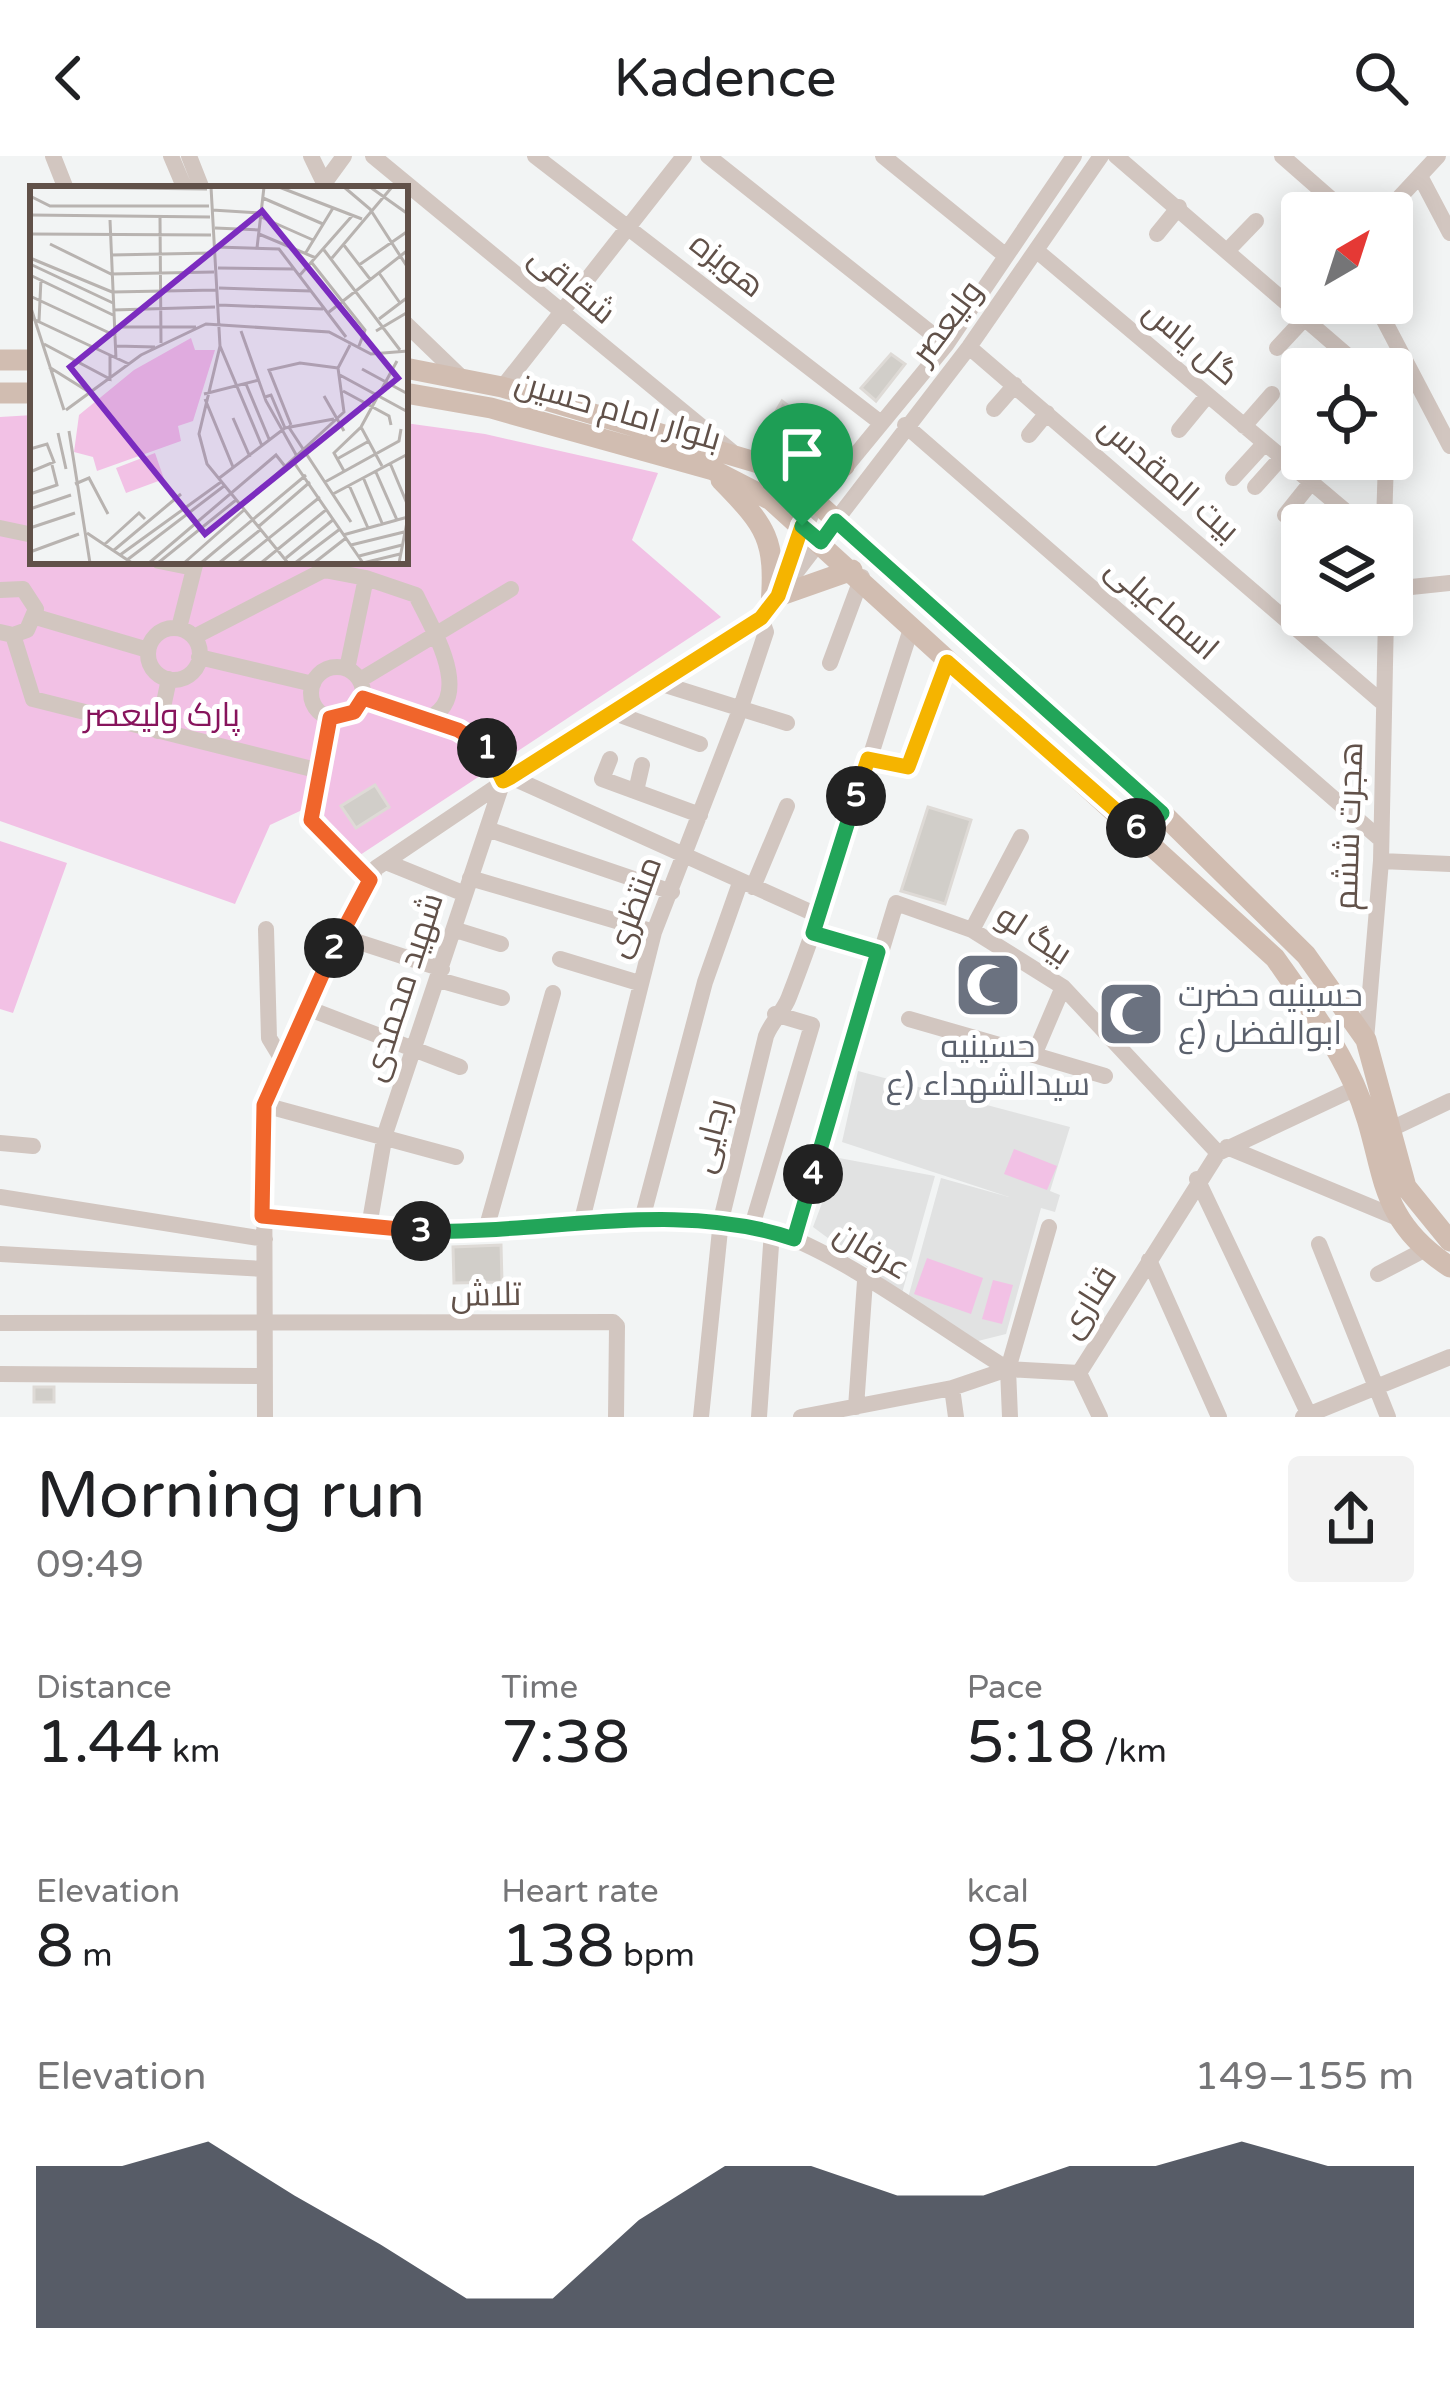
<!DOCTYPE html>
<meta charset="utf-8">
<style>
body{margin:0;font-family:"Varela Round",Cairo,sans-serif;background:#f2f2f2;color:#202124;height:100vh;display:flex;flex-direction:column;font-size:45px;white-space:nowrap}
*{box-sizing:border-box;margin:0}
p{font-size:39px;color:#757577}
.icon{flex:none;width:66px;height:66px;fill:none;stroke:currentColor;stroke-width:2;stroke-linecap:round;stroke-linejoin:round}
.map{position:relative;height:1261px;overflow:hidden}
.sheet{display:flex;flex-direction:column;background:#fff;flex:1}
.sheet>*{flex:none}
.needle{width:78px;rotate:39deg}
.tools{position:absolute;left:1281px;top:36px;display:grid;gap:24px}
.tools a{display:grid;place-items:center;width:132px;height:132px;border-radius:12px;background:#fff;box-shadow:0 6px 30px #0003;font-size:60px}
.pin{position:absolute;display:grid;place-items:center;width:102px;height:102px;color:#fff;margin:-123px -51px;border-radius:50% 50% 50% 0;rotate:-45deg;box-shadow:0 0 12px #0007}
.pin .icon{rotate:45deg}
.km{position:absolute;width:60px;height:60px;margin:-30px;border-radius:50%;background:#222;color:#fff;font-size:33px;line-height:60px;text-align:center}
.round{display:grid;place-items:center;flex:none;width:126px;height:126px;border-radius:12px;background:#f2f2f2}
.summary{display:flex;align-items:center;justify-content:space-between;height:204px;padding:0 36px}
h1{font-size:66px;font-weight:600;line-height:90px}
.stats{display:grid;grid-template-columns:repeat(3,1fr);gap:18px;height:204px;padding:12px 36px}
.stats div{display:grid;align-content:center}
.stats b{font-size:60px;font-weight:600}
.stats small{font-size:33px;font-weight:400}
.stats p{font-size:33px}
.chart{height:336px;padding:24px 36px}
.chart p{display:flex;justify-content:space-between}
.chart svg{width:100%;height:216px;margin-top:12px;fill:#111827;opacity:.7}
header{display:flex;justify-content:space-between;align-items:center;height:156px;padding:0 36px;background:#fff;font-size:54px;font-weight:600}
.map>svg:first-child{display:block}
.education{fill:#e1e2e2}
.green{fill:#f2c1e5}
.building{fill:#d1cec9;stroke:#dedad6;stroke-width:3}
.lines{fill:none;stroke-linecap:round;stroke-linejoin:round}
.minor{stroke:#d2c6c0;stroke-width:16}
.major{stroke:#d1bdb1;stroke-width:21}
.split-1-casing{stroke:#fff;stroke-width:24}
.split-2-casing{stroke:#fff;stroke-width:24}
.split-3-casing{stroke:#fff;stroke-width:24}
.split-4-casing{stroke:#fff;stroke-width:24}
.split-5-casing{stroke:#fff;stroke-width:24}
.split-6-casing{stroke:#fff;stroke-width:24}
.split-7-casing{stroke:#fff;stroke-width:24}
.split-1{stroke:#f5b400;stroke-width:15}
.split-2{stroke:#f0652b;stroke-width:15}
.split-3{stroke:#f0652b;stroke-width:15}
.split-4{stroke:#22a559;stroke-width:15}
.split-5{stroke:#22a559;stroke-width:15}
.split-6{stroke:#f5b400;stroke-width:15}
.split-7{stroke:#22a559;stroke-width:15}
.labels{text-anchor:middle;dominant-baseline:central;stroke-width:10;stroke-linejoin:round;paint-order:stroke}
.street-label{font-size:33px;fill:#615149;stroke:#fff}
.park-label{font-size:33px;fill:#87145c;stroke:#fff}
.worship-label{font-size:33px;fill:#5b616d;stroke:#fff;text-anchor:start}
.inset-road{fill:none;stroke:#b8b3b0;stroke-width:3}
.view{fill:#7b2cbf;fill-opacity:0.15;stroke:#7b2cbf;stroke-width:6}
.inset-edge{fill:none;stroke:#615149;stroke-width:6}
</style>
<header><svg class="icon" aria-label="back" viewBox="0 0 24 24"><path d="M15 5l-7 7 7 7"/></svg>Kadence<svg class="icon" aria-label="search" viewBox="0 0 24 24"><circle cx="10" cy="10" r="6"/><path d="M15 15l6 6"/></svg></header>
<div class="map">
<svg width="1450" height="1261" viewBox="0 0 1450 1261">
<rect width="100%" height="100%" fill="#f2f4f4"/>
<path class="education" d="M858 915 1070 971 1050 1035 1060 1039 1055 1056 1041 1052 1006 1178 978 1185 908 1142 941 1022 1009 1041 842 986Z
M839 1002 935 1020 902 1137 813 1071Z"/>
<path class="green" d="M33 259V405H405V267L485 278 658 317 632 384 721 461 357 701 315 648 270 669 235 748 0 665V261Z
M0 685 67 707 13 857 0 853Z
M1014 993 1057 1010 1047 1034 1004 1018Z
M927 1102 983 1122 971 1158 914 1138Z
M993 1124 1013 1129 1002 1168 982 1163Z"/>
<path class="building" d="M891 198 905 208 876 245 861 232Z
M782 245 822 275 814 289 761 281Z
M375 629 389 651 356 672 341 650Z
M928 651 971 664 945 748 901 735Z
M987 805 1005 815 989 851 972 843Z
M1136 837 1152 867 1130 883 1110 849Z
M501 1089 502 1126 454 1127 453 1091Z
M34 1231H54V1246H34Z"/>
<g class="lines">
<path class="minor" d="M53 0 66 33
M171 0 185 33
M189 0 202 33
M311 0 324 27
M373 0 731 295
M535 0 881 267
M708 0 946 189
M883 0 1006 100
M1116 0 1363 213
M1282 0 1347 57
M1421 22 1450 77
M320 33 344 0
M1385 57 1438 0
M1157 78 1179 51
M1037 95 1362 369
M1227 95 1256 65
M1375 147 1450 290
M1288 150 1302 137
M405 167 460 220
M969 191 1384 548
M1277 192 1303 164
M502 232 684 0
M994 253 1015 229
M905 269 1379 682
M1244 270 1272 238
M1179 274 1207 240
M1029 279 1047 257
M1233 322 1264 288
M1255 331 1280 303
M1285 359 1309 329
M1384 369 1386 303
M0 372 33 379
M159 405 194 412
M782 428 816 347 946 189 1074 0
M1392 433 1450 427
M0 434 23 433 36 453 27 474 13 479 0 476
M36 461 148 494
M179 472 196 405
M148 498a26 26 0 1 1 52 0a26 26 0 1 1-52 0Z
M13 479 33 543 320 615
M194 481 324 414 366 422
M199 501 313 528
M830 507 862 421
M311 537a26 26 0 1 1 52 0a26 26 0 1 1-52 0Z
M347 513 366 422 416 439C432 473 476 541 427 563L363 541
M360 524 511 433
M656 526 787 567
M609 555 700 588
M330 562 311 664 370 724
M158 575 169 523
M610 603 602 623 700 659
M868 603 908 611 947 506
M511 621 817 759
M636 635 642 609
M490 674 672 736
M1381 705 1450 708
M386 706 465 738
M470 722 654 776
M753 731 787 650
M266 773 269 882 283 905
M456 774 501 788
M972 774 1021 681
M813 777 878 796
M340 780 442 813
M560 803 639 827
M439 824 502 842
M307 852 460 911
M909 863 1034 899 1063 831
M1366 884 1381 705 1386 459
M1034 899 1105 920
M264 949 456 1001
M1391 973 1450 945
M0 987 33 990
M1227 991 1393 1060
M1197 1023 1310 1261
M0 1041 265 1083
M371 1059 385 978 503 625 484 587 427 563
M262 1060C336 1069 414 1082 489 1077 580 1071 683 1049 771 1075 838 1094 945 1175 1008 1213
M641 1067 705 826 740 727
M581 1068 654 776 740 554 766 476 761 462
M752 1070 812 869 775 858
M485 1077 553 837
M794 1083 896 747 972 774 1063 831 1218 997
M1319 1088 1388 1261
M0 1098 263 1113
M1149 1104 1219 1261
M1378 1118 1424 1094
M0 1167 613 1166 617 1170 616 1261
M1079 1217 1100 1261
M0 1218 264 1220
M952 1232 956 1261
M856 1251 865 1125
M265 1261 264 949 376 712 609 555 761 462 969 191 1101 0
M701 1261 721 1064 766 880C772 865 784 855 789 841 836 720 871 594 912 470
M759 1261 772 1075
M801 1261 952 1232 1008 1213 1079 1217 1218 997 1356 932
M1010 1261 1008 1213 1049 1071
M1303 1261 1450 1201"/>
<path class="major" d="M0 204H33
M405 212 502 231 765 309 806 315 844 310
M0 237H33
M405 237 491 252 713 314 771 344 1275 802C1304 843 1333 882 1354 928 1389 1006 1369 1058 1450 1111
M777 311 1162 657 1306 799 1366 884 1406 1031 1450 1085
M721 324C767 371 776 383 771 450
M778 440 852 414"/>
</g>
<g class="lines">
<g class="split-1-casing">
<path id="split-1" d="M487 592 503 625 511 621 761 462 778 440 802 370"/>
</g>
<g class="split-2-casing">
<path id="split-2" d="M334 792 370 724 311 664 330 562 354 556 363 542 458 574 487 592"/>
</g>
<g class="split-3-casing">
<path id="split-3" d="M334 792 264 949 262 1060 421 1075"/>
</g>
<g class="split-4-casing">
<path id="split-4" d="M421 1075C543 1079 676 1042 794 1083L813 1018"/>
</g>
<g class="split-5-casing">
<path id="split-5" d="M813 1018 878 796 813 777 856 640"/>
</g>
<g class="split-6-casing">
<path id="split-6" d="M856 640 868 603 908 611 947 506 1136 672"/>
</g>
<g class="split-7-casing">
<path id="split-7" d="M802 370 821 386 836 365 1162 657 1143 679 1136 672"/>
</g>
<use href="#split-1" class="split-1"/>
<use href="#split-2" class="split-2"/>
<use href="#split-3" class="split-3"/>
<use href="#split-4" class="split-4"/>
<use href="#split-5" class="split-5"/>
<use href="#split-6" class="split-6"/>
<use href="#split-7" class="split-7"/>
</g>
<defs>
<g id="mosque-square" transform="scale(3.45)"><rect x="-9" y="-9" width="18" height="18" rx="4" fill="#6b7280" stroke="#fff"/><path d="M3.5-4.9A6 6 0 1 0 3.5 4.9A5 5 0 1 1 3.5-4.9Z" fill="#fff"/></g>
</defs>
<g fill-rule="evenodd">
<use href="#mosque-square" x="988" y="829"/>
<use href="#mosque-square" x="1131" y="858"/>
</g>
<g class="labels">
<g class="street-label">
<text transform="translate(727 109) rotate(38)">هویزه</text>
<text transform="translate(572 129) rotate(40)">شقاقی</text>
<text transform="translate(947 166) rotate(-53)">ولیعصر</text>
<text transform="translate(1191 187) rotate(40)">گل یاس</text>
<text transform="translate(618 255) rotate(16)">بلوار امام حسین</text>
<text transform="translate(1169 323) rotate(41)">بیت المقدس</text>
<text transform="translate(1162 453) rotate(41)">اسماعیلی</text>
<text transform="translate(1349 670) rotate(-88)">هجرت ششم</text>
<text transform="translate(634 751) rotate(-70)">منتظری</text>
<text transform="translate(1034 779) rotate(33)">بیگ لو</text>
<text transform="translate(403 831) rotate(-72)">شهید محمدی</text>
<text transform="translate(711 980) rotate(-76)">رجایی</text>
<text transform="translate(872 1095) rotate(31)">عرفان</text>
<text transform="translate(486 1139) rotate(-1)">تلاش</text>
<text transform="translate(1088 1146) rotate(-58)">قناری</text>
</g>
<g class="park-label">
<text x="162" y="559">پارک ولیعصر</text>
</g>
<g class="worship-label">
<text x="1178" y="839">حسینیه حضرت<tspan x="1178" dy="38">ابوالفضل (ع</tspan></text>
<text x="988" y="890" text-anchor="middle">حسینیه<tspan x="988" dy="38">سیدالشهداء (ع</tspan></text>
</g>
</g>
<g transform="translate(30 30)">
<rect width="378" height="378" fill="#f2f4f4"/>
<path d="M161 152 165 164H185L163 235 148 240 151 255 67 285 63 271 44 266 49 229 104 184ZM125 267 134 293 96 307 86 282Z" fill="#f2c1e5"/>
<path class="inset-road" d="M18 1 177 3M181 1 190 160 169 248 177 278 258 377M249 1 332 33M314 1 340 23 378 82M340 1 378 28M0 10 20 20H179M233 12 293 38M182 24 231 27M0 29 180 31M231 31 283 54M130 32 131 157M80 34 86 173M185 42 229 44M0 48 181 49M229 48 286 72M20 58 81 88 184 86M313 58 340 93M186 61 249 63 316 151M227 62 234 1M294 64 370 164M275 68 303 22M81 69 182 67M0 72 82 106 186 104M302 72 362 1M282 77 335 144 329 160M0 78 83 117M329 79 378 45M188 82 265 83M349 87 370 117M0 89 83 129M270 89 322 30M189 102 281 105M0 110 86 150M0 119 34 224M189 119 293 123M83 124 185 121M299 126 378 64M3 133 99 178M349 133 378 111M9 135 11 93M85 141H166M211 145 236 215 269 274M346 145 378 126M14 158 80 193V170M86 160 125 161M190 160 232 260M19 181 59 206M332 183 378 208M308 188 378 226M216 198 239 253M313 205 359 230 361 239M174 208 229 194M294 210 314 245M235 211 241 209 255 242M175 213 203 281M36 224 111 169 176 138 299 146 341 168 378 165M203 232 220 271M261 239 239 184 270 177 308 182M258 240 321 336M331 241 352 280M39 245 60 377M28 247 36 283M0 263 17 258 24 276 0 286M307 273 339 255M360 277 378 320M265 278 333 377M345 284 367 334 378 331M314 285 304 267 331 241 367 175M333 291 352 337M188 293 255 242 304 233M295 296 369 255 371 243M45 298 59 292 78 328M319 299 338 342M0 308 27 299 22 279M303 308 378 268M211 321 314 226 308 182 320 159M0 323 41 309M228 341 280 296M0 342 45 327M57 347 102 377M313 349 367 334M75 358 109 327 115 333M321 359 374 346M83 365 151 308M0 366 49 348M90 369 191 296M329 370 372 359M256 372 304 333M97 374 194 300M119 377 246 269 258 284M128 377 206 314M154 377 214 324M171 377 276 289M189 377 230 344M208 377 290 311M231 377 297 323M265 377 310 343M284 377 316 352M333 377 370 368M369 377 377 336"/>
<path class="view" d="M232 25 368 192 175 348 40 181Z"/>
<rect width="378" height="378" class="inset-edge"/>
</g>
</svg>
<div class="tools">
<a><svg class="needle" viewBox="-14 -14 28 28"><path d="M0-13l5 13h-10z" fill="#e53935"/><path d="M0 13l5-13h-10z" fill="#757577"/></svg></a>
<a><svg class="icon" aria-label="locate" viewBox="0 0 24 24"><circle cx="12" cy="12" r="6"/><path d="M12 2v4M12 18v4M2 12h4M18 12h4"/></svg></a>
<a><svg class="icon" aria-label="layers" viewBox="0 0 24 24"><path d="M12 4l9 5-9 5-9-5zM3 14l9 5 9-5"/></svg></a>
</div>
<div class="pin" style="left:802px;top:370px;background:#1e9e55"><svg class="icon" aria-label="arrive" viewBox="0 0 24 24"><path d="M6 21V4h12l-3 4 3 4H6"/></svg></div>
<b class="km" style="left:487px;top:592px">1</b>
<b class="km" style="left:334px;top:792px">2</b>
<b class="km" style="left:421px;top:1075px">3</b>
<b class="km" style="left:813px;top:1018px">4</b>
<b class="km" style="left:856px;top:640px">5</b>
<b class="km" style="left:1136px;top:672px">6</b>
</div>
<section class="sheet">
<div class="summary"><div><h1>Morning run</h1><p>09:49</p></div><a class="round"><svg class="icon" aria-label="share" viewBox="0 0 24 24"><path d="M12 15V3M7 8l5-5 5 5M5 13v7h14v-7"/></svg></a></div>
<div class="stats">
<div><p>Distance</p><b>1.44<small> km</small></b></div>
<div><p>Time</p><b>7:38</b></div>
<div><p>Pace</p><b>5:18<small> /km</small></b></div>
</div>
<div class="stats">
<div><p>Elevation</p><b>8<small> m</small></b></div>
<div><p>Heart rate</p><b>138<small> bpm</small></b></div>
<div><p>kcal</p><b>95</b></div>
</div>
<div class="chart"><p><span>Elevation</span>149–155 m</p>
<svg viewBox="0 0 160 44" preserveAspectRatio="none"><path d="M0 44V11L10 11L20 6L30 17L40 27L50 38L60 38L70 22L80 11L90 11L100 17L110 17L120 11L130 11L140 6L150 11L160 11V44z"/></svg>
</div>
</section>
